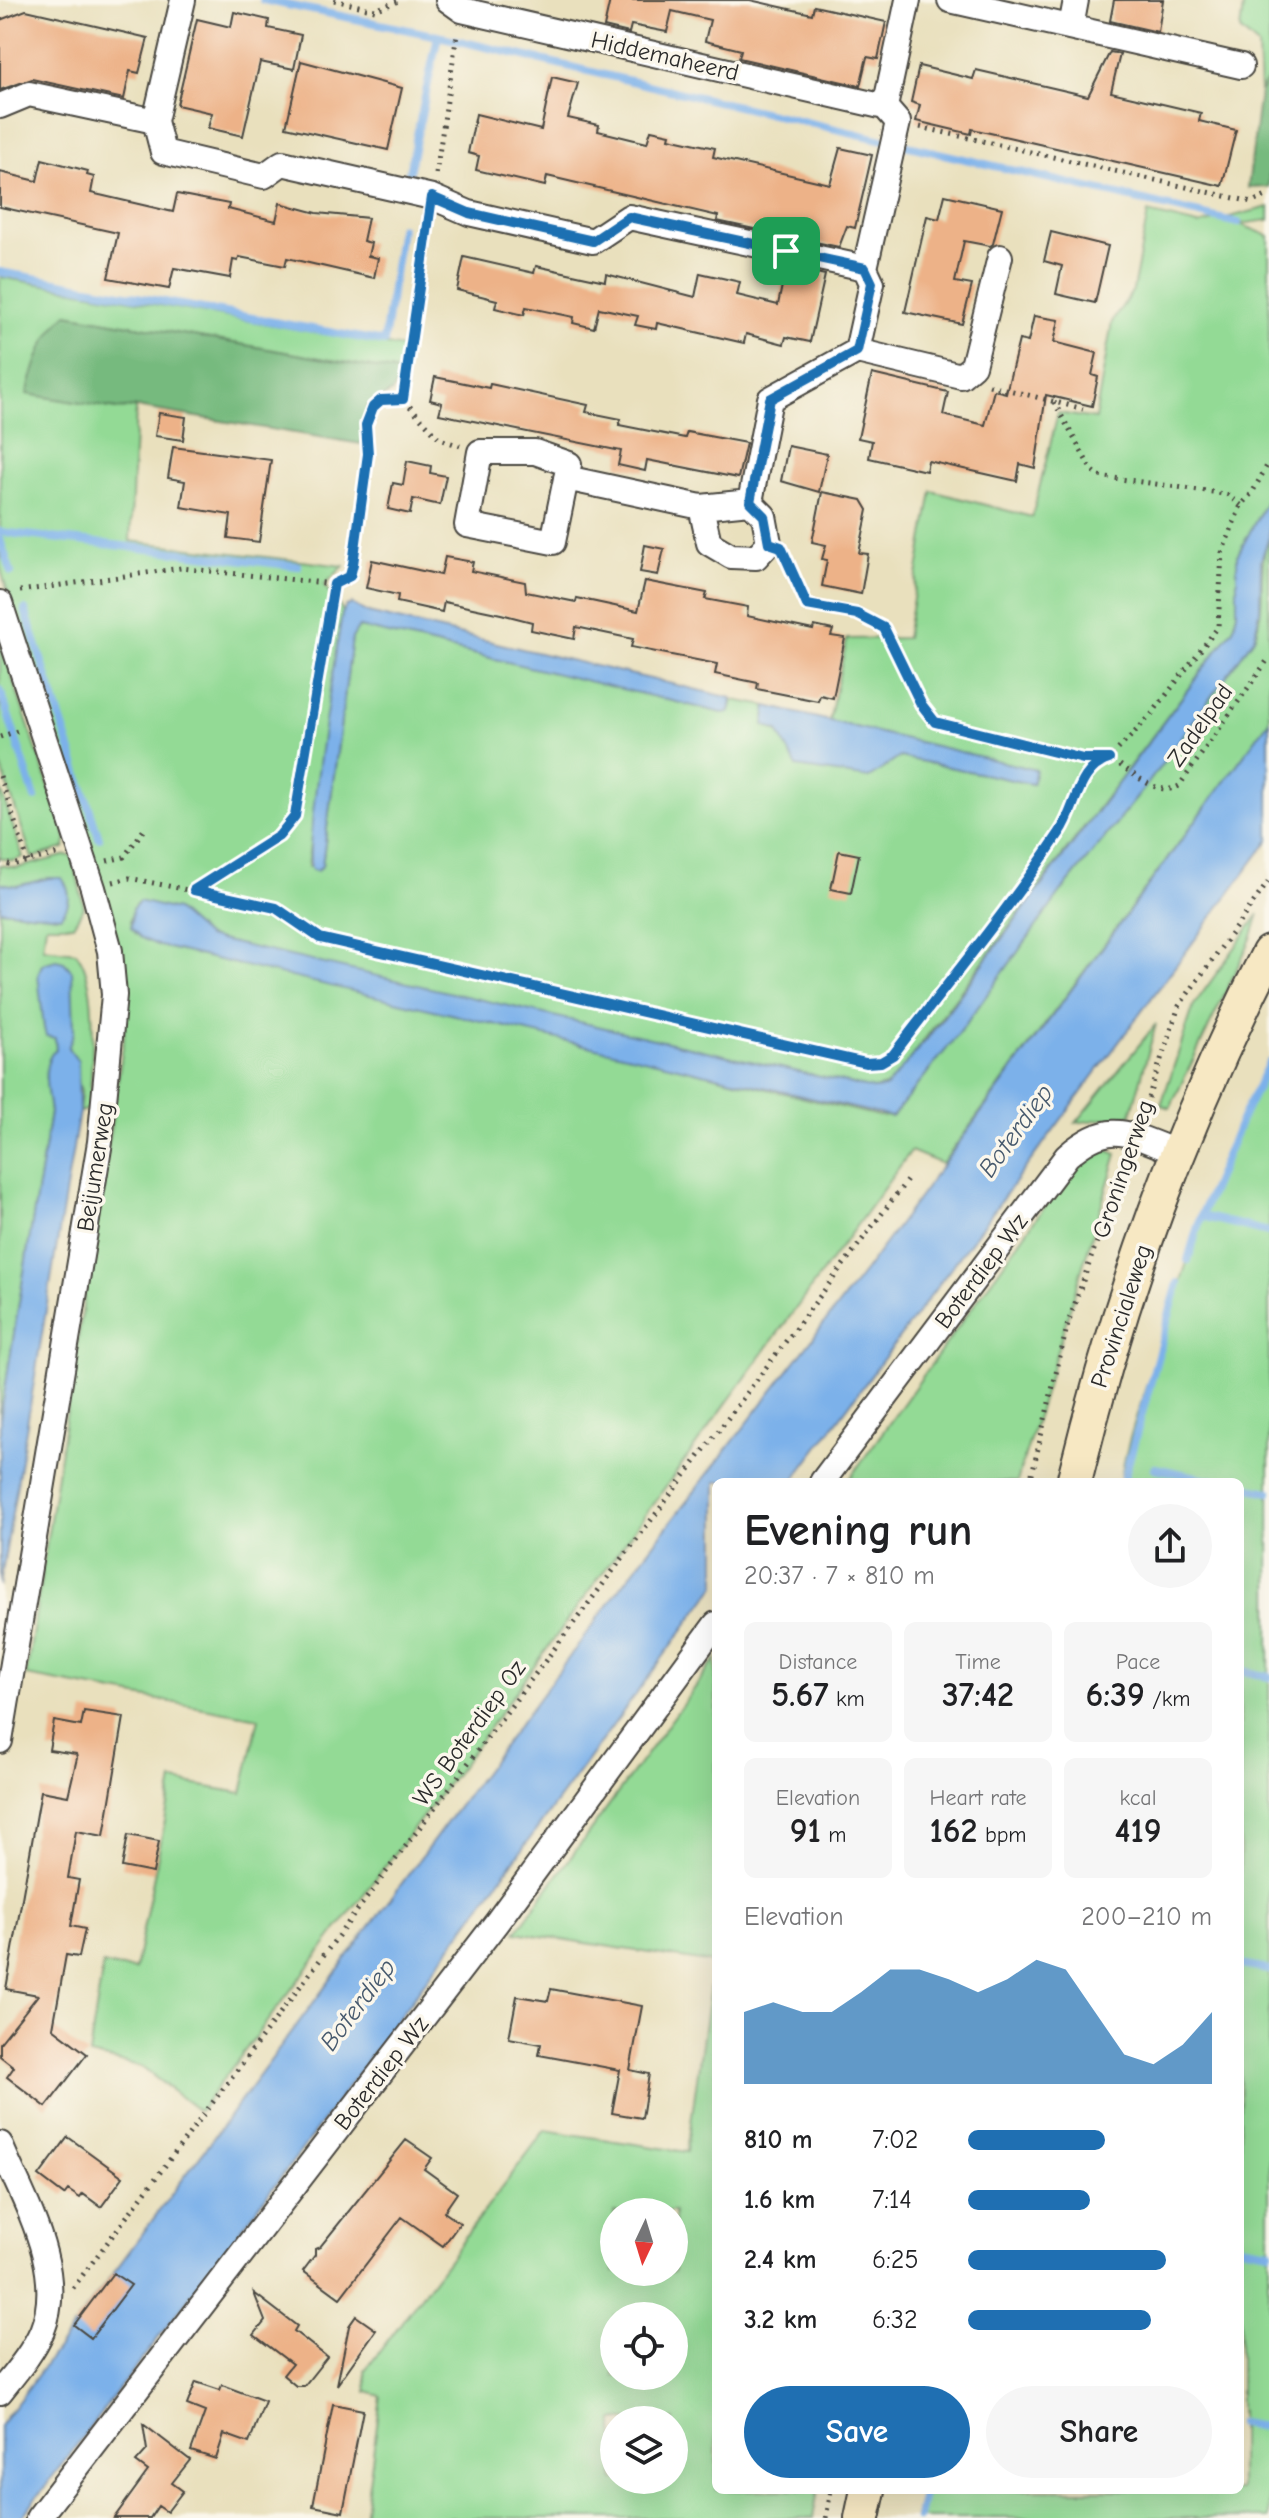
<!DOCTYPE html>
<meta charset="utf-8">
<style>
body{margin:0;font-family:"Comic Neue",sans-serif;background:#f6f6f6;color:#202124;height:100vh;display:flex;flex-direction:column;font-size:30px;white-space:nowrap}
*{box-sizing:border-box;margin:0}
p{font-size:26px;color:#757577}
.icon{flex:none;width:44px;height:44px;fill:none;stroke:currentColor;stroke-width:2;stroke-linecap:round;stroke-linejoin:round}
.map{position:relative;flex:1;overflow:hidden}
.sheet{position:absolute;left:712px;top:1478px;width:532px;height:1016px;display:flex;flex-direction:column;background:#fff;border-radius:12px;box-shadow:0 8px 32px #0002}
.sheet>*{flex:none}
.needle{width:52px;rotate:184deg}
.tools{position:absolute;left:600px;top:2198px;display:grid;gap:16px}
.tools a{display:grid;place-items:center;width:88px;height:88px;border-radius:50%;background:#fff;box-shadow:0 8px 32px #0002;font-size:40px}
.pin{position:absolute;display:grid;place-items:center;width:68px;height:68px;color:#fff;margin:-34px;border-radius:16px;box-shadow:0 4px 12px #0006}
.round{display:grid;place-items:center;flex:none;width:84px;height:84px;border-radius:42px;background:#f6f6f6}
.overview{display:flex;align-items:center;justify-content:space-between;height:136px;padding:0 32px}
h1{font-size:44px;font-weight:700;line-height:60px}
.stats{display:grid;grid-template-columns:repeat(3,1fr);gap:12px;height:136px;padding:8px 32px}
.stats div{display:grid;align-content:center;border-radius:12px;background:#f6f6f6;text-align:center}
.stats b{font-size:34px;font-weight:700}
.stats small{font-size:22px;font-weight:400}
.stats p{font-size:22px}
.chart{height:224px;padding:16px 32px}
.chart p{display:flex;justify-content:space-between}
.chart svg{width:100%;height:144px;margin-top:8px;fill:#1f6fb2;opacity:.7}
.button{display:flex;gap:16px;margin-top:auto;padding:16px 32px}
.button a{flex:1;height:92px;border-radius:48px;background:#1f6fb2;color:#fff;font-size:32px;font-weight:700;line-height:92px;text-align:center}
.button a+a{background:#f6f6f6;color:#202124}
ul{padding:0 32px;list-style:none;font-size:26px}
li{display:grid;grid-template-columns:128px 96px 1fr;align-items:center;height:60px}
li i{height:20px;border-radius:10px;background:#1f6fb2}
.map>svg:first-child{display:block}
.green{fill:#93da95;stroke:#5f8260;stroke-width:2;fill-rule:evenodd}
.forest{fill:#76ba7e;stroke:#507254;stroke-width:2}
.water{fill:#7cb1ea;stroke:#546e8a;stroke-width:2}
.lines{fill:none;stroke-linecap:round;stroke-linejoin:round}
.stream{stroke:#7cb1ea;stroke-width:8}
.building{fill:#edb288}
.street-casing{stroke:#484641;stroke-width:28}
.secondary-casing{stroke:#484641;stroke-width:38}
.path{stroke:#484641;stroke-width:5;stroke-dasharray:2 6;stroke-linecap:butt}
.street{stroke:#fff;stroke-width:24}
.secondary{stroke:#f7e8c3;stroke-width:34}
.route-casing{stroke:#fff;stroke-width:16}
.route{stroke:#1f6fb2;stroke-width:10}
.labels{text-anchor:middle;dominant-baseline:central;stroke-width:7;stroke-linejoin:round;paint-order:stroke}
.street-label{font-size:24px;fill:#2b2b2b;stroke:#fbf7ec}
.water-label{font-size:26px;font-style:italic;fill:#475a6e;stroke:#fbf7ec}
</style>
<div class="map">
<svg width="1269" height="2518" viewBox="0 0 1269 2518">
<rect width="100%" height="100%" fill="#fbf7ec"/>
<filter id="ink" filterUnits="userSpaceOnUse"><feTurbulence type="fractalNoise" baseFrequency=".0125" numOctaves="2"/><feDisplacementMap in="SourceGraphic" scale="16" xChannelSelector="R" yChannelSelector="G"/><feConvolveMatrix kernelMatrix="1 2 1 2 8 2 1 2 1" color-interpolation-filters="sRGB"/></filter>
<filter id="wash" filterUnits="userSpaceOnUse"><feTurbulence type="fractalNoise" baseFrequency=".006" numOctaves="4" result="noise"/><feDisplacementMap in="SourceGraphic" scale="32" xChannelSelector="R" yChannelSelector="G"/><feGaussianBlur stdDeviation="1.8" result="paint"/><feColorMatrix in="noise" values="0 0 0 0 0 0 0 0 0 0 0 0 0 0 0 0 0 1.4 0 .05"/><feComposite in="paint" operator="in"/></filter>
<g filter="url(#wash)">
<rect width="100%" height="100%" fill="#e9e0bd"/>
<path class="green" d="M1244 0H1269V78L1260 92 1258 46 1240 30Z
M1269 207V220L1240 224 1269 236V496L1237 556V613L1233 629 890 1085 873 1089 282 955 207 937 176 910 135 904 130 921 136 934 878 1116 892 1117 957 1036 1064 888 1143 790 1254 638C1268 606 1256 569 1269 537V721L942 1164 911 1151 468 1757 199 2111 140 2066 89 2055 103 1965 135 1970 173 1781 242 1793 259 1718 26 1676 124 1040 125 967 0 567V277L409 349 405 373 67 314 28 394 117 409 136 407 130 541 344 566 324 585 343 611 308 859V867L322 866 352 638 356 629 363 626 722 713 730 712 733 700 767 706 764 725 869 778 900 757 1032 784 1036 770 829 721 847 639 906 638 932 491 1032 517 1058 413 1095 419 1112 322 1133 290 1148 213 1198 225Z
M0 642 67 840 64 848 32 858 0 763Z
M0 787 23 857 13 861 0 858Z
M67 855 73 857 84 907 73 925H46L43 948 76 952C101 982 91 1070 89 1109L79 1112 81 1091 68 1048 71 1036 55 1037 56 1049 46 1073 50 1113 0 1419V910L60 916 49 878 17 886 0 883V865L17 868Z
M1259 914 1251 939 1170 1108 1161 1105 1194 1005Z
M1156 1024 1131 1115 1076 1123Z
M1269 1064V2518H915L921 2490H1240V1482H1120C1129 1430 1149 1380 1165 1330 1194 1239 1224 1148 1269 1064Z
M1102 1148 1117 1154 1017 1482H847L1075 1164Z
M716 1659V2490H818L813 2518H364L381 2396 367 2392 365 2371 545 2130 687 2152 713 1963 516 1932ZM674 2212V2272H614V2212ZM614 2316H674V2376H614ZM614 2420H674V2480H614Z"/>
<path class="forest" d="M1269 78V187L1248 188 1260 92Z
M67 314 405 373 392 392 368 405 362 444 136 407 117 409 27 394C36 362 42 337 67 314Z"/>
<path class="water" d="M1269 496V537L1261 560 1260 611 1254 638 1143 790 1064 888 957 1036 892 1117 159 946 141 938 131 928 132 909 139 901 176 910 207 937 873 1089 885 1088 927 1039 1233 629 1237 613V556Z
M352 604 368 613 732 698 730 712 723 713 359 627 352 638 322 866 317 871 312 870C301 857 337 646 342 614L346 606Z
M767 706 1036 770 1032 784 900 757 869 778 797 767 778 731 764 725Z
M1269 721V840L792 1482H716V1585L300 2152 21 2518H0V2426L633 1571 864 1272Z
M49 878H62C71 891 72 904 60 916L0 910V883L17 886Z
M56 960 64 962 72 971 74 1032 68 1048 78 1061 79 1112 0 1586V1419L50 1113C48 1093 39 1064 56 1049L55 1038 46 1036 44 1028 38 975 42 964Z"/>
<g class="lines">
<path class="stream" d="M263 0 438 36 1238 223
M408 177 438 36
M0 272 384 342 401 228
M0 532 298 566
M0 540 11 572
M25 610 99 838
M0 690 35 798
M1201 1216 1242 1118 1269 1063
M1188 1260 1201 1216 1269 1232
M1155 1468 1220 1482
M1123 1482 1178 1283
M1240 1486 1269 1492
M1240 1670 1269 1677
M1240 1965 1269 1970
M1240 2246 1269 2251
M1240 2423 1269 2428
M918 2518 924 2490"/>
</g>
<g id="blocks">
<path class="building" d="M610 0H750L812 14 814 6 886 22 878 59 867 57 860 86 739 58 741 50 705 41 710 20 672 11 667 32 631 25 629 33 604 27Z
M1114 0H1163L1158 32 1110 21Z
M26 10 148 38 139 73 130 71 124 99 32 79 0 90V20Z
M234 12 269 20 268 28 301 35 294 69 260 62 243 136 208 128 212 113 177 105 197 19 231 27Z
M1110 52 1120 54 1111 92 1201 113 1199 121 1236 130 1222 186 1008 137 972 129 971 134 916 121 920 105 911 102 919 66 973 79 976 70 1088 96Z
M301 61 402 88 388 150 286 127Z
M552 77 578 83 568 118 599 125 598 131 647 143 651 130 670 134 669 138 715 148 713 157 830 184 840 148 872 155 855 228 847 226 839 247 717 221 718 216 547 176 545 186 476 170 479 156 468 153 476 114 541 130Z
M42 159 88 171 87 175 94 177 91 193 173 212 177 194 229 204 228 209 276 221 280 203 317 213 368 218 363 241 371 243 368 256 378 258 374 278 287 258 285 266 239 257 238 261 233 260 230 278 174 268 169 289 108 278 118 233 0 207V172L37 181Z
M945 195 1002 208 993 244 990 246 964 241 955 282 972 285 962 324 905 312 927 216 939 219Z
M1051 232 1108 246 1095 303 1056 294 1062 266 1044 261Z
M464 257 534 273 536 266 605 281 606 274 695 297 700 273 740 282 737 295 778 305 786 266 825 275 810 342 786 337 784 344 746 334 744 343 657 323 656 329 635 325 638 316 599 308 594 328 573 323 574 317 526 307 524 315 495 308 497 300 457 290Z
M1034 316 1059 320 1054 342 1097 353 1092 375 1098 377 1092 406 1046 395 1035 468 1020 464 1017 481 928 461 926 471 869 458 872 441 858 438 872 374 948 392 943 415 985 425 994 390 1006 393 1019 340 1028 342Z
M435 377 489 388 490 384 588 405 586 412 621 419 619 425 685 438 687 432 746 443 738 478 647 460 645 471 618 465 621 451 439 414 442 403 430 400Z
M159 413 186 417 183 440 155 436Z
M788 446 827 454 819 492 781 481Z
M173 447 271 460 259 542 228 538 231 515 181 507 185 481 168 478Z
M407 461 431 466 430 473 446 476 440 505 413 499 410 514 388 509 393 483 403 485Z
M822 492 862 500 868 510 859 553 868 554 861 594 822 586 827 560 822 559 826 545 812 542Z
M645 545 664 549 658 575 640 572Z
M445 557 473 562 471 571 525 582 526 592 576 602 577 598 638 611 645 581 707 593 705 599 748 607 747 616 813 630 814 626 833 630 831 636 845 638 833 698 820 695 818 701 757 689 758 683 715 674 717 664 631 647 633 639 576 627 574 639 555 635 531 630 532 622 501 614 444 602 442 612 397 602 398 595 366 588 372 560 441 575Z
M839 851 859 855 851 893 831 889Z
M84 1711 124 1717 104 1836 76 1831 68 1878 79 1880 71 1926 85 1929 79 1957 66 1955 53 2028 87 2054 46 2107 7 2077 14 2067 0 2056V2043L38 1995 6 1989 41 1791 68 1796 77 1758 76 1754 49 1750 54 1721 81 1726Z
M128 1835 159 1841 153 1873 122 1867Z
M551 1989 642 2006 630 2070 649 2074 642 2118 612 2113 620 2070 539 2055 541 2044 509 2038 517 1996 548 2001Z
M68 2137 123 2177 101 2207 83 2194 80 2198 68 2190 64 2195 39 2176Z
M406 2140 432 2158 424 2169 457 2193 444 2212 460 2223 443 2246 402 2217 340 2298 303 2271 315 2255V2249L320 2247Z
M113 2273 131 2285 91 2338 74 2325Z
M254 2293 297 2326 294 2331 327 2357 304 2386H296L283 2375 292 2364 254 2335 265 2321Z
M356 2316 376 2330 337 2385 349 2326Z
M196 2382 220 2390 222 2385 265 2401 249 2443 224 2434 216 2459 191 2451 205 2412 187 2405Z
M333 2404 363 2410 343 2512 313 2506Z
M143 2424 190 2460 172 2483 183 2491 167 2512 158 2506 150 2518H114L148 2471 136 2462 147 2450Z"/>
</g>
</g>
<g filter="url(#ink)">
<use href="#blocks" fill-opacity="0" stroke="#484641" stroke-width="2"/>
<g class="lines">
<g class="street-casing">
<path id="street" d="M448 0 462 10 885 107
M950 0 1241 66
M1071 27 1076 0
M0 106 29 94 155 121 163 152 264 176 282 163 432 197 469 213 593 241 629 217 865 268
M155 121 183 0
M857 351 961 376 973 366 1000 257
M480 452H535L569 464 553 542 467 525Z
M566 478 701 507 750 502 770 399 857 351 872 283 865 268 898 122 885 107 908 0
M701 507 709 543 731 556 756 557 769 543 764 516 750 502
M0 603 93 888 110 951 114 995 100 1142 0 1741
M822 1482 1067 1156C1110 1119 1127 1133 1176 1152
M0 2144C23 2200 67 2270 42 2331 32 2354 15 2373 0 2392
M38 2518 497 1922 716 1624"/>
</g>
<g class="secondary-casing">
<path id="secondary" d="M1074 1482C1120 1294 1181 1125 1269 953
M862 2518 868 2490"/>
</g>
<path class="path" d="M334 0 375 10 401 0
M920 127 1252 202 1269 195
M436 174 457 34
M429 219 403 399 440 439 460 446
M989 385 1083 409
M1054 402 1091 469 1099 476 1213 492 1227 495 1241 505
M786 558 807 605 857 614 884 628 921 704 935 722 1083 759H1109L1151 715 1218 627 1222 553 1241 505 1252 493 1269 462
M20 591 181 568 334 584 350 576 353 564 368 454 366 425 373 407 381 400 403 399
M0 737 20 730
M0 776 28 862
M107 861 124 857 145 828
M0 862 12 865 57 854
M113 882 129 878 276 908 320 938 866 1063 881 1062 893 1055 1062 830 1095 763 1109 759C1130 768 1156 799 1179 786L1269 658
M194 890 279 836 295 816 334 584
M1143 1113 1179 1006 1269 881
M1030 1482 1068 1323 1127 1157
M73 2288 908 1179
M826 2518 831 2490"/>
<use href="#street" class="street"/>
<use href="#secondary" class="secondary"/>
</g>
</g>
<g class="lines" filter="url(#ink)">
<g class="route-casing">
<path id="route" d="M432 197 469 213 593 241 629 217 865 268 872 283 857 351 770 399 750 502 764 516 769 543 781 547 807 605 857 614 884 628 921 704 935 722 1083 759H1109C1077 769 1077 807 1060 832 1009 909 949 981 893 1055L881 1062 866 1063 320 938 276 908 194 890 279 836 295 816 334 584 350 576 353 564 368 454 366 425 373 407 381 400 403 399Z"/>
</g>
<use href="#route" class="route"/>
</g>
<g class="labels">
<g class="street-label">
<text transform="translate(665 56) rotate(13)">Hiddemaheerd</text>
<text transform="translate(1200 725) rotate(-55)">Zadelpad</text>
<text transform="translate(95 1167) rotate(-81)">Beijumerweg</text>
<text transform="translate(1123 1169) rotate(-71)">Groningerweg</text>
<text transform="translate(981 1271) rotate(-53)">Boterdiep Wz</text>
<text transform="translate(1121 1316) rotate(-72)">Provincialeweg</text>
<text transform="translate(469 1733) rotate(-54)">WS Boterdiep Oz</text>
<text transform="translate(381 2073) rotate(-52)">Boterdiep Wz</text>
</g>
<g class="water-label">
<text transform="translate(1016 1131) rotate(-54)">Boterdiep</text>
<text transform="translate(358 2005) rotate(-53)">Boterdiep</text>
</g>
</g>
</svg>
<div class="tools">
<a><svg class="needle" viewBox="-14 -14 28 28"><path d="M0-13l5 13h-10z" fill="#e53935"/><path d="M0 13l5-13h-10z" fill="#757577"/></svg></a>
<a><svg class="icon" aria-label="locate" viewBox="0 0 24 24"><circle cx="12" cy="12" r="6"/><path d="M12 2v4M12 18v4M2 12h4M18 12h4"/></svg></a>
<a><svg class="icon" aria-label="layers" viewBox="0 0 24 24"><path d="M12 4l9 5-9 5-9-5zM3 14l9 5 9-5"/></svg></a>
</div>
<div class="pin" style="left:786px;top:251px;background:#1e9e55"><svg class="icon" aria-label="arrive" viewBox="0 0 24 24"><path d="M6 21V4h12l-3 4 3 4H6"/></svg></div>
<section class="sheet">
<div class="overview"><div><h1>Evening run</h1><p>20:37 · 7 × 810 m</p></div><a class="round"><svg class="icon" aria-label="share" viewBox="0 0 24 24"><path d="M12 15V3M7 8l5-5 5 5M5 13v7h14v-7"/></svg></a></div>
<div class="stats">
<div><p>Distance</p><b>5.67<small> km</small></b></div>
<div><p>Time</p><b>37:42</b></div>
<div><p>Pace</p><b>6:39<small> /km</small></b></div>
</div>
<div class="stats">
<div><p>Elevation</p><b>91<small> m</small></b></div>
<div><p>Heart rate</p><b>162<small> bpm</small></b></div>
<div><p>kcal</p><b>419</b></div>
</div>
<div class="chart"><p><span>Elevation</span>200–210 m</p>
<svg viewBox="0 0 160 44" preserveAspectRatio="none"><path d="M0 44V22L10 19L20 22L30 22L40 16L50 9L60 9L70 12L80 16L90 12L100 6L110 9L120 22L130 35L140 38L150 32L160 22V44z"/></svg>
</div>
<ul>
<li><b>810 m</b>7:02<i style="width:56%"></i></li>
<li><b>1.6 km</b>7:14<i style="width:50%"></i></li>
<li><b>2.4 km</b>6:25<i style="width:81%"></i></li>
<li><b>3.2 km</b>6:32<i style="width:75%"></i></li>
</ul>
<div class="button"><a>Save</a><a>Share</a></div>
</section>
</div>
